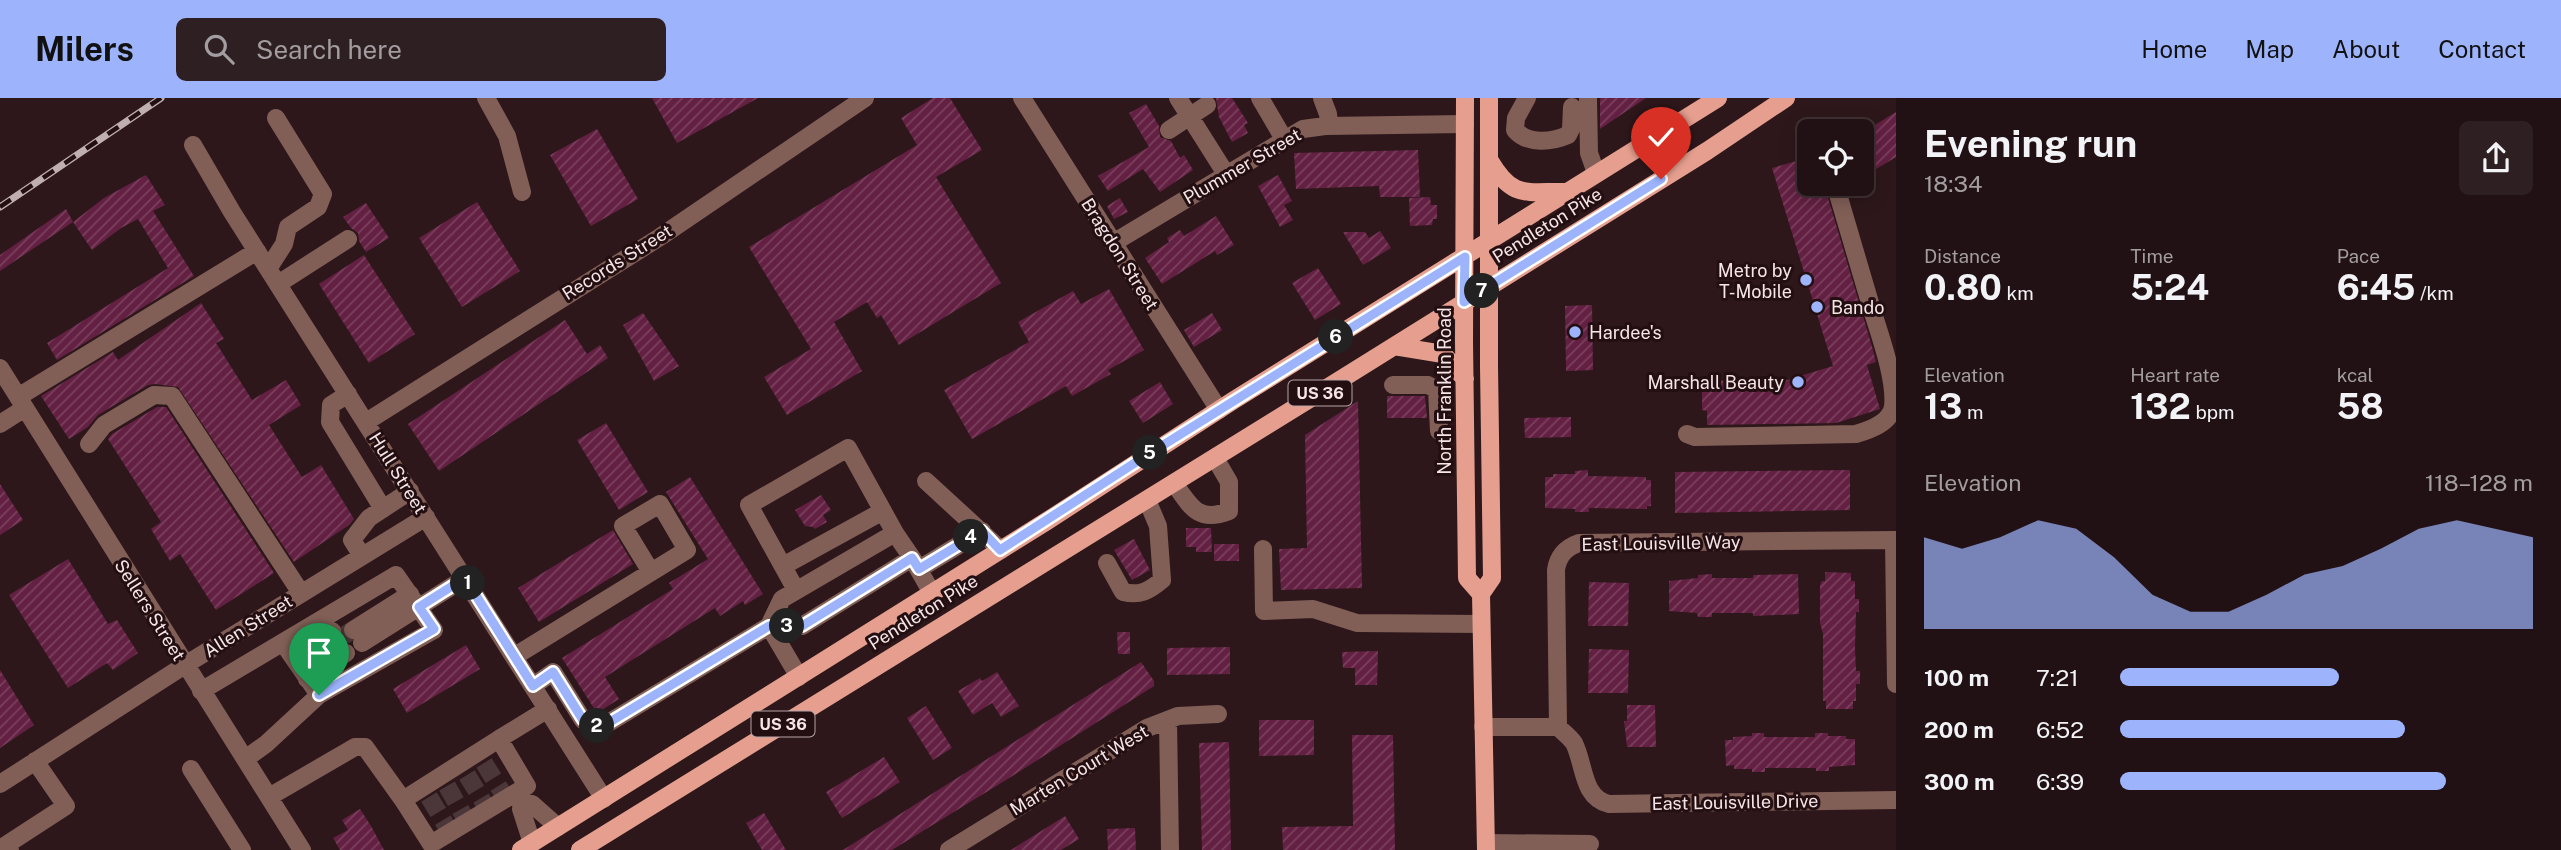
<!DOCTYPE html>
<meta charset="utf-8">
<style>
body{margin:0;font-family:"Public Sans",sans-serif;background:#2e1f22;color:#f1f3f6;height:100vh;display:flex;flex-direction:column;font-size:26px;white-space:nowrap}
*{box-sizing:border-box;margin:0}
p{font-size:23px;color:#a29da0}
.icon{flex:none;width:38px;height:38px;fill:none;stroke:currentColor;stroke-width:2;stroke-linecap:round;stroke-linejoin:round}
.map{position:relative;flex:1;overflow:hidden}
.sheet{display:flex;flex-direction:column;background:#221114;width:665px}
.sheet>*{flex:none}
.fabs{position:absolute;left:1797px;top:21px;display:grid;gap:14px}
.fabs a{display:grid;place-items:center;width:77px;height:77px;border-radius:10px;background:#221114;box-shadow:0 4px 18px #0003,0 0 0 2px #3f3134;font-size:35px}
.pin{position:absolute;display:grid;place-items:center;width:60px;height:60px;color:#fff;margin:-72px -30px;border-radius:50% 50% 50% 0;rotate:-45deg;box-shadow:0 0 7px #0007}
.pin .icon{rotate:45deg}
.km{position:absolute;width:35px;height:35px;margin:-18px;border-radius:50%;background:#222;color:#fff;font-size:19px;line-height:35px;text-align:center}
.round{display:grid;place-items:center;flex:none;width:74px;height:74px;border-radius:10px;background:#2e1f22}
.headline{display:flex;align-items:center;justify-content:space-between;height:119px;padding:0 28px}
h1{font-size:38px;font-weight:700;line-height:52px}
.metrics{display:grid;grid-template-columns:repeat(3,1fr);gap:10px;height:119px;padding:7px 28px}
.metrics div{display:grid;align-content:center}
.metrics b{font-size:35px;font-weight:700}
.metrics small{font-size:19px;font-weight:400}
.metrics p{font-size:19px}
.chart{height:196px;padding:14px 28px}
.chart p{display:flex;justify-content:space-between}
.chart svg{width:100%;height:126px;margin-top:7px;fill:#9db4fd;opacity:.7}
ul{padding:0 28px;list-style:none;font-size:23px}
li{display:grid;grid-template-columns:112px 84px 1fr;align-items:center;height:52px}
li i{height:18px;border-radius:9px;background:#9db4fd}
header{display:flex;align-items:center;gap:42px;box-sizing:border-box;height:98px;padding:0 35px;background:#9db4fd;color:#111}
header strong{font-size:33px}
nav{display:flex;gap:38px;margin-inline-start:auto;font-size:24px}
.search{width:490px;height:63px;background:#2e1f22;display:flex;align-items:center;gap:18px;box-sizing:border-box;padding:0 24px;border-radius:10px;color:#a29da0;font-size:26px}
main{display:flex;flex:1;min-height:0}
.map>svg:first-child{display:block}
.building{fill:url(#building-hatch)}
.lines{fill:none;stroke-linecap:round;stroke-linejoin:round}
.minor-tunnel{stroke:#4b3639;stroke-width:18;stroke-dasharray:18 9;stroke-linecap:butt}
.minor{stroke:#815f57;stroke-width:18}
.major{stroke:#e69f8f;stroke-width:18}
.rail-casing{stroke:#c0afb0;stroke-width:7}
.rail{stroke:#230e11;stroke-width:4.5;stroke-dasharray:13;stroke-linecap:butt}
.route-casing{stroke:#fff;stroke-width:14}
.route{stroke:#9db4fd;stroke-width:9}
.poi-dot{fill:#9db4fd;stroke:#230e11;stroke-width:2.5}
.labels{text-anchor:middle;dominant-baseline:central;stroke-width:6;stroke-linejoin:round;paint-order:stroke}
.shield{fill:#230e11;stroke:#b6a4a6;stroke-width:2}
.shield-label{font-size:16px;font-weight:bold;fill:#f5e5e6}
.street-label{font-size:18px;fill:#f5e5e6;stroke:#230e11}
.poi-label{font-size:18px;fill:#f5e5e6;stroke:#230e11;text-anchor:end}
</style>
<header>
<strong>Milers</strong>
<div class="search"><svg class="icon" aria-label="search" viewBox="0 0 24 24"><circle cx="10" cy="10" r="6"/><path d="M15 15l6 6"/></svg>Search here</div>
<nav><a>Home</a><a>Map</a><a>About</a><a>Contact</a></nav>
</header>
<main>
<div class="map">
<svg width="1896" height="752" viewBox="0 0 1896 752">
<defs>
<pattern id="building-hatch" width="6" height="6" patternUnits="userSpaceOnUse" patternTransform="scale(1.75)"><rect width="6" height="6" fill="#632042"/><path d="M-1 1l2-2M0 6l6-6M5 7l2-2" fill="none" stroke="#7a405d"/></pattern>
</defs>
<rect width="100%" height="100%" fill="#2d171a"/>
<path class="building" d="M652 0H758L677 45Z
M933 0H950L982 52 936 79 1001 185 899 247 881 217 877 220 867 204 834 224 862 273 787 317 764 279 811 251 749 149 917 47 901 20Z
M1216 0H1232L1248 25 1244 27 1248 35 1232 44 1219 19Z
M1600 0H1646L1600 31Z
M1146 6 1159 28 1160 39 1171 43 1180 60 1184 57 1193 72 1160 94 1143 71 1108 93 1098 78 1149 49 1129 15Z
M1896 14V59L1868 76 1862 67V35Z
M597 31 638 101 591 128 550 57Z
M1418 52 1420 99H1380L1379 88 1296 91 1294 55Z
M1810 59V86H1824L1873 252 1876 264 1867 267 1880 311 1836 325 1707 327V313L1702 312V283L1787 282 1833 268 1772 70Z
M146 77 165 107 153 113 194 178 57 262 47 245 168 170 138 121 121 130 92 152 73 124 104 100Z
M1278 77 1292 103 1284 107 1293 122 1280 129 1258 88Z
M1430 99 1431 107H1437V121H1433L1432 127 1410 128 1409 100Z
M1120 100 1128 114 1114 121 1107 108Z
M477 104 520 173 462 209 419 140Z
M366 105 389 140 366 154 359 143 358 135 351 130 343 119Z
M66 111 73 124 0 173V157Z
M1216 118 1234 147 1217 157 1215 153 1162 186 1145 160 1169 144 1167 140 1180 132 1184 138Z
M1380 133 1391 150 1363 167 1343 134H1365L1369 140Z
M364 157 415 236 369 265 319 186Z
M1318 170 1341 206 1315 222 1292 185Z
M1109 191 1144 252 1108 272 1111 276 1072 298 1066 288 972 341 944 292 1029 244 1018 224 1073 193 1081 206Z
M201 205 224 241 216 245 252 302 286 282 301 307 269 327 302 379 321 367 354 421 349 427 294 464 178 289 155 286 148 287 98 317 88 329 69 341 41 298 113 254 118 262Z
M1592 207 1593 272 1566 273 1565 208Z
M643 215 679 268 654 283 623 227Z
M1212 215 1222 232 1194 249 1184 232Z
M565 222 587 256 600 247 608 260 439 373 408 326Z
M1160 284 1173 306 1143 325 1129 303Z
M1387 298H1425L1427 320H1387Z
M1358 303 1362 490 1281 492 1279 451 1307 450 1305 337Z
M157 309H166L274 475 216 512 180 456 170 463 151 431 161 424 108 341 112 336Z
M1571 319V339L1525 340 1524 320Z
M606 325 648 394 619 412 577 342Z
M1588 372V378L1646 379V382H1651V408H1647V411L1589 410V414H1575V411L1545 410V379H1553V376H1575V373Z
M1850 372V412L1675 415V374Z
M690 379 763 496 745 507 743 503 720 518 715 510 605 579 619 601 597 615 562 560 673 491 669 485 708 461 666 394Z
M0 386 23 422 0 437Z
M821 397 831 412 823 417 827 424 815 431 813 429 805 428 795 412Z
M1186 430H1211L1212 454H1196V449H1186Z
M613 432 633 466 539 524 518 490Z
M1134 441 1150 472 1132 482 1114 452Z
M1214 446H1239V463H1214Z
M68 461 108 526 117 522 138 555 113 572 107 565 68 590 9 497Z
M1825 474 1851 475V483H1855V501H1859V514H1856L1855 550 1856 573H1860V586H1856V603H1853V611H1826V603H1823V536L1820 525V487L1822 483H1825Z
M1712 476V480H1753V477L1798 476 1799 516 1753 518V515H1712V519H1698L1697 515 1669 513V483L1698 480V477Z
M1589 484 1629 485 1628 528H1588Z
M1117 534H1130V556H1118Z
M466 547 480 571 407 615 393 591Z
M1230 549V576L1167 577V550Z
M1589 551 1629 552 1628 595H1588Z
M1378 553 1377 587H1355V570H1343L1342 554Z
M1141 564 1154 583V588L1006 682 892 752H843Z
M0 572 34 627 0 650Z
M997 574 1019 608 1001 619 992 605 973 617 958 593 980 580 982 583Z
M1627 607H1655L1656 649H1627L1624 623H1627Z
M926 608 952 650 933 662 907 620Z
M1259 622H1314V657L1259 658Z
M1752 635H1764V639H1815V635H1828V638H1846V641H1855V667L1829 669V673H1816V670H1765V674H1752V671H1734V667L1726 668 1725 642H1733V639L1752 638Z
M1352 637H1393L1395 752H1283L1282 729 1353 728Z
M1229 644 1231 752H1202L1199 645Z
M884 659 900 684 842 720 826 694Z
M360 711 371 728 384 752H340L333 740 348 732 342 722Z
M764 715 786 752H762L746 725Z
M1065 718 1079 741 1061 752H1011Z
M1135 730 1136 752H1108L1107 731Z"/>
<g class="lines">
<path class="minor-tunnel" d="M337 542 353 532
M484 665 502 694
M467 677 484 705
M447 688 464 718
M429 699 447 729"/>
<path class="minor" d="M486 0 507 38 522 94
M1022 0 1219 312
M1178 0 1226 76
M1260 0 1284 41
M1322 0 1328 16 1329 28
M1527 0 1516 20 1515 32C1528 47 1552 44 1568 37L1571 31 1572 9
M1588 0 1589 55 1596 75
M1169 32 1207 7
M193 47 232 114 604 701
M1113 145 1303 31 1325 28 1465 26
M268 171 284 146 288 129 318 109 323 96 276 20
M278 186 348 141
M0 270 302 752
M1393 287H1428L1437 292 1439 333
M348 296 331 307 330 324 383 411
M18 299 257 153
M366 324 660 139 865 0
M0 326 25 310
M1687 336 1695 339 1856 336C1870 332 1890 325 1893 309 1896 283 1881 240 1873 215 1860 172 1848 129 1835 86
M89 346 104 327 154 297 172 298 301 495
M926 383 1001 452
M1174 385C1191 409 1198 425 1229 413V384L1215 360
M895 435 782 501 769 528H802L912 460 932 495
M1894 442 1896 586
M1896 442 1579 445C1565 450 1558 458 1556 472L1558 629C1563 634 1570 639 1574 645 1585 667 1582 700 1609 706L1896 702
M1263 451 1264 513 1313 511 1357 525 1481 526
M362 458 352 442 369 420 410 393
M1107 465 1123 494C1140 498 1149 493 1162 482L1158 428 1147 402
M783 468 883 413
M919 471 982 433
M796 492 749 407 848 350 895 435 912 460
M353 532 410 496
M283 545 319 597
M362 545 465 480
M292 558 332 533
M515 558 687 452 660 406 623 428 651 474
M307 581 346 555
M533 588 553 574 583 622 600 630 769 528 799 579
M201 593 396 477 434 532 319 597 266 646 245 661
M1168 622 1170 752
M1483 629H1558
M191 671 242 752
M0 686 185 567 426 419
M515 695 522 704 521 711 532 745
M269 699 355 649H365L403 702 431 746 527 688 499 641 548 611
M403 702 499 641
M522 704 532 706 558 729
M1486 745 1590 746
M10 752 6 747 66 708 35 663
M949 752 1147 630 1178 618 1218 616"/>
<path class="major" d="M1465 0 1464 243 1467 480 1481 496
M1490 63C1513 102 1526 93 1567 94
M1394 248 1443 256 1465 281
M521 752 1047 423 1234 302 1718 0
M580 752 1311 300 1707 53 1786 0
M1486 752 1481 496 1492 480 1489 268V0"/>
<g class="rail-casing">
<path id="rail" d="M0 109 161 0"/>
</g>
<use href="#rail" class="rail"/>
</g>
<g class="lines">
<g class="route-casing">
<path id="route" d="M319 597 434 531 419 509 465 480 533 588 553 574 583 622 600 630 769 528H802L912 460 919 471 982 433 1000 452 1144 359 1465 159 1464 204 1661 81"/>
</g>
<use href="#route" class="route"/>
</g>
<g class="poi-dot">
<circle cx="1806" cy="182" r="7"/>
<circle cx="1817" cy="209" r="7"/>
<circle cx="1575" cy="234" r="7"/>
<circle cx="1798" cy="284" r="7"/>
</g>
<g class="labels">
<g class="shield">
<rect x="1288.5" y="282.5" width="63" height="25" rx="5"/>
<rect x="751.5" y="613.5" width="63" height="25" rx="5"/>
</g>
<g class="shield-label">
<text x="1320" y="295">US 36</text>
<text x="783" y="626">US 36</text>
</g>
<g class="street-label">
<text transform="translate(1242 68) rotate(-30)">Plummer Street</text>
<text transform="translate(1547 127) rotate(-32)">Pendleton Pike</text>
<text transform="translate(1120 156) rotate(58)">Bragdon Street</text>
<text transform="translate(617 164) rotate(-32)">Records Street</text>
<text transform="translate(1444 293) rotate(-90)">North Franklin Road</text>
<text transform="translate(398 375) rotate(58)">Hull Street</text>
<text transform="translate(1661 445) rotate(-1)">East Louisville Way</text>
<text transform="translate(150 512) rotate(58)">Sellers Street</text>
<text transform="translate(923 514) rotate(-32)">Pendleton Pike</text>
<text transform="translate(248 528) rotate(-32)">Allen Street</text>
<text transform="translate(1079 672) rotate(-31)">Marten Court West</text>
<text transform="translate(1735 704) rotate(-1)">East Louisville Drive</text>
</g>
<g class="poi-label">
<text x="1792" y="172">Metro by<tspan x="1792" dy="21">T-Mobile</tspan></text>
<text x="1831" y="209" text-anchor="start">Bando</text>
<text x="1589" y="234" text-anchor="start">Hardee's</text>
<text x="1784" y="284">Marshall Beauty</text>
</g>
</g>
</svg>
<div class="fabs">
<a><svg class="icon" aria-label="locate" viewBox="0 0 24 24"><circle cx="12" cy="12" r="6"/><path d="M12 2v4M12 18v4M2 12h4M18 12h4"/></svg></a>
</div>
<div class="pin" style="left:319px;top:597px;background:#1e9e55"><svg class="icon" aria-label="arrive" viewBox="0 0 24 24"><path d="M6 21V4h12l-3 4 3 4H6"/></svg></div>
<div class="pin" style="left:1661px;top:81px;background:#d93025"><svg class="icon" aria-label="check" viewBox="0 0 24 24"><path d="M5 12l5 5 9-10"/></svg></div>
<b class="km" style="left:468px;top:485px">1</b>
<b class="km" style="left:597px;top:628px">2</b>
<b class="km" style="left:787px;top:528px">3</b>
<b class="km" style="left:971px;top:439px">4</b>
<b class="km" style="left:1150px;top:355px">5</b>
<b class="km" style="left:1336px;top:239px">6</b>
<b class="km" style="left:1482px;top:193px">7</b>
</div>
<section class="sheet">
<div class="headline"><div><h1>Evening run</h1><p>18:34</p></div><a class="round"><svg class="icon" aria-label="share" viewBox="0 0 24 24"><path d="M12 15V3M7 8l5-5 5 5M5 13v7h14v-7"/></svg></a></div>
<div class="metrics">
<div><p>Distance</p><b>0.80<small> km</small></b></div>
<div><p>Time</p><b>5:24</b></div>
<div><p>Pace</p><b>6:45<small> /km</small></b></div>
</div>
<div class="metrics">
<div><p>Elevation</p><b>13<small> m</small></b></div>
<div><p>Heart rate</p><b>132<small> bpm</small></b></div>
<div><p>kcal</p><b>58</b></div>
</div>
<div class="chart"><p><span>Elevation</span>118–128 m</p>
<svg viewBox="0 0 160 44" preserveAspectRatio="none"><path d="M0 44V12L10 16L20 12L30 6L40 9L50 19L60 32L70 38L80 38L90 32L100 25L110 22L120 16L130 9L140 6L150 9L160 12V44z"/></svg>
</div>
<ul>
<li><b>100 m</b>7:21<i style="width:53%"></i></li>
<li><b>200 m</b>6:52<i style="width:69%"></i></li>
<li><b>300 m</b>6:39<i style="width:79%"></i></li>
</ul>
</section>
</main>
